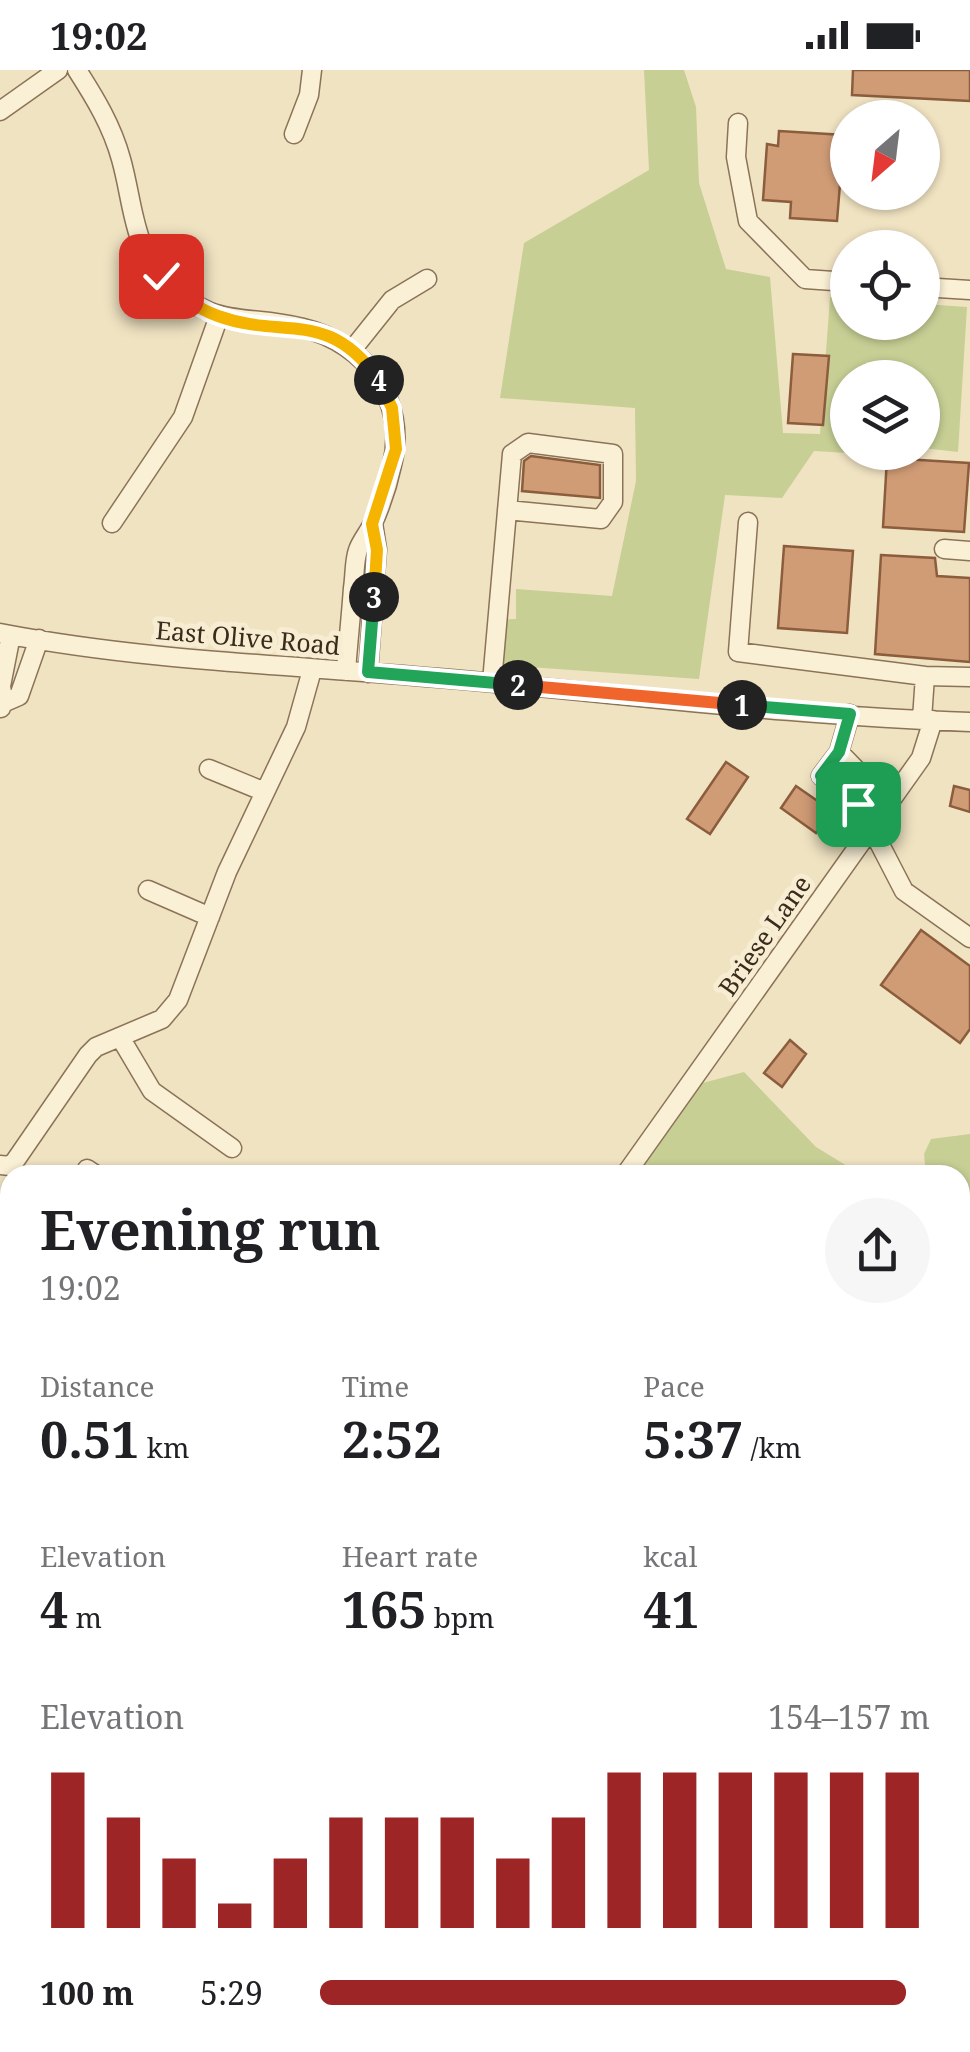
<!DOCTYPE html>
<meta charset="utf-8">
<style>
body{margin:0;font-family:"Noto Serif",serif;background:#f6f6f6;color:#202124;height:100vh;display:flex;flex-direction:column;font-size:38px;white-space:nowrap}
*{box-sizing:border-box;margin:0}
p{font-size:32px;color:#757577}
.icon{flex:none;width:55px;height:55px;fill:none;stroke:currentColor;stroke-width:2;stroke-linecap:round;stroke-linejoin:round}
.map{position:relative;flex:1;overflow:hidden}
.sheet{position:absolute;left:0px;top:1095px;width:970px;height:888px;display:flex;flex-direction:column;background:#fff;border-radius:30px 30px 0 0;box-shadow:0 2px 8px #0004}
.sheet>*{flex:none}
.needle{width:65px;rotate:208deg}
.tools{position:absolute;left:830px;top:30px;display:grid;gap:20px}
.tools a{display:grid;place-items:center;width:110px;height:110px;border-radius:50%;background:#fff;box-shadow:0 2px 8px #0004;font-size:50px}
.pin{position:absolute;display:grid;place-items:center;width:85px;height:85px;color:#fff;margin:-42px;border-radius:20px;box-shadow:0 5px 15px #0006}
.km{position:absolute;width:50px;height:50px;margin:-25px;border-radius:50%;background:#222;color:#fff;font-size:28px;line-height:50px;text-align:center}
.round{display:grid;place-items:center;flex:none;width:105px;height:105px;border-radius:52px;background:#f6f6f6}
.summary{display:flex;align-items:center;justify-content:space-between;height:170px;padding:0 40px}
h1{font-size:55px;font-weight:700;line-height:75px}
.figures{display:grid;grid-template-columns:repeat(3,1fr);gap:15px;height:170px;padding:10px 40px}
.figures div{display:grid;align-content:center}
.figures b{font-size:50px;font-weight:700}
.figures small{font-size:28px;font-weight:400}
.figures p{font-size:28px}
.chart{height:280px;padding:20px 40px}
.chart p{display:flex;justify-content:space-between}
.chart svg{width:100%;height:180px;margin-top:10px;stroke:#9d2525;stroke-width:6}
ul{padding:0 40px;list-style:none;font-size:32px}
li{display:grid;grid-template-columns:160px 120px 1fr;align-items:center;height:75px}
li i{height:25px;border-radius:12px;background:#9d2525}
.status{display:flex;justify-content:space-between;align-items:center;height:70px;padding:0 50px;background:#fff;direction:ltr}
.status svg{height:28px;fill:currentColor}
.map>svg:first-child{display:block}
.farmland{fill:#e6deaf}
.green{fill:#c7cf95}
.building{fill:#d09c76;stroke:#8b5d3d;stroke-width:2.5}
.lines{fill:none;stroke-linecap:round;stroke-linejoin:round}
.minor-casing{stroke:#8b7358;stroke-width:21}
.minor{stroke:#faf0d5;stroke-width:18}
.split-1-casing{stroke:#fff;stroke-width:20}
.split-2-casing{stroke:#fff;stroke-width:20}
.split-3-casing{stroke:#fff;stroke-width:20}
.split-4-casing{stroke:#fff;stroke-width:20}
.split-5-casing{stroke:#fff;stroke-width:20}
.split-1{stroke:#22a559;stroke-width:12}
.split-2{stroke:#f0652b;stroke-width:12}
.split-3{stroke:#22a559;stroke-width:12}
.split-4{stroke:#f5b400;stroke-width:12}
.split-5{stroke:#f5b400;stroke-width:12}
.labels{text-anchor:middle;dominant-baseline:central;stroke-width:10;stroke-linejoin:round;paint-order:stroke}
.street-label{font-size:25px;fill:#3a2b1d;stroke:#f7edd2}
</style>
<div class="status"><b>19:02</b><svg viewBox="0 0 49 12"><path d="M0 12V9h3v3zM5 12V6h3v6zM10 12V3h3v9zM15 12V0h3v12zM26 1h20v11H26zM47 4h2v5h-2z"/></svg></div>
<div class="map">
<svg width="970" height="1982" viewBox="0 0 970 1982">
<rect width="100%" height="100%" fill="#f0e3c2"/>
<path class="farmland" d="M187 1973H231L243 1982H181Z"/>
<path class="green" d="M644 0H684L696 37 699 113 726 199 770 207 783 363 820 364 830 227 847 228 848 252H922L923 234 967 237 958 382 923 378 922 308H848V382L866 383 864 384 814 381 782 428 725 425 699 609 488 594 490 550 516 549V519L612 526 636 411 635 338 500 328 524 173 649 100Z
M744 1002 816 1077 862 1105H648L642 1098 699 1014Z
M970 1064V1740L960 1746V1342L967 1332 960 1326V1105H926L924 1084 931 1069Z
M0 1205 10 1212V1462L0 1454Z
M445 1972 455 1982H243L231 1973Z"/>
<path class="building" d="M853 0H970V31L852 25Z
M779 61 844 65 837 151 790 148 791 132 763 130 767 74 778 76Z
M793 284 829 286 823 355 788 353Z
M531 386 600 395V428L522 421 524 391Z
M887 388 969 393 964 462 883 457Z
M784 476 853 481 847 563 778 558Z
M881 485 935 488 937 506 970 508V592L875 584Z
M726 692 748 707 710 764 687 749Z
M796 716 832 741 816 763 781 738Z
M954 716 970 720V742L950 736Z
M921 860 970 896V959L960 973 881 915Z
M790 970 806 984 782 1017 764 1003Z"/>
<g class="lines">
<g class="minor-casing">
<path id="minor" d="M77 0C95 28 112 56 121 89 133 131 132 175 164 209 213 261 245 243 303 258 366 273 408 331 392 395 388 414 381 435 373 453 369 462 361 471 358 480 354 491 355 506 353 518 351 546 348 574 346 601
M0 41 58 0
M738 53 736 87 748 151 805 209 848 212
M294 64 309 25 312 0
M922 217 970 220
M352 280 392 230 427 209
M748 452 738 582 925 606 922 649
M112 453 183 347 219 246
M944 479 970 481
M0 563C145 591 293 595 439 608 615 623 793 646 970 652
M368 603 377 479 373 453
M925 606 970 607
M492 612 512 384 528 373 613 384V432L601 449 507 440
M3 633 19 626 39 569
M1 638 3 629 1 616 11 565
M850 644 839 682 871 715 892 729
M839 682 821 706 859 734 904 821 970 868
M209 699 265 722
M148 820 210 847
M120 967 152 1021 232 1078
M0 1095 10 1096 15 1091 88 985 96 977 162 949 178 930 227 802 296 657 312 600
M87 1099 96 1105
M625 1105 921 688 933 650
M0 1604 10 1612
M0 1870 10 1877
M0 1982 10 1968"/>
</g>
<use href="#minor" class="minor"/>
</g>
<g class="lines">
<g class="split-1-casing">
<path id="split-1" d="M742 635 850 644 839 682 821 706 858 734"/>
</g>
<g class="split-2-casing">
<path id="split-2" d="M518 615 742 635"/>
</g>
<g class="split-3-casing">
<path id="split-3" d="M374 527 368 602 518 615"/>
</g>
<g class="split-4-casing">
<path id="split-4" d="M374 527 377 480 372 454 396 379 392 338 379 310"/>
</g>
<g class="split-5-casing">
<path id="split-5" d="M161 206C178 223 195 238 218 246 284 270 327 237 379 310"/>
</g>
<use href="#split-1" class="split-1"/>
<use href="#split-2" class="split-2"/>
<use href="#split-3" class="split-3"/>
<use href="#split-4" class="split-4"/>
<use href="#split-5" class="split-5"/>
</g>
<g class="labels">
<g class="street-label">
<text transform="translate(248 567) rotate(5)">East Olive Road</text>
<text transform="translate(764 865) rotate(-55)">Briese Lane</text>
</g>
</g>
</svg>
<div class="tools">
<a><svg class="needle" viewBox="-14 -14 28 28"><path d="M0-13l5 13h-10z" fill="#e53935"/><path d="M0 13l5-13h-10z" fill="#757577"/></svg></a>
<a><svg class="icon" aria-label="locate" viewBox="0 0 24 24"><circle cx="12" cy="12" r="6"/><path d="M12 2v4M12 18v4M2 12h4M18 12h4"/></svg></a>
<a><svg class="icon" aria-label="layers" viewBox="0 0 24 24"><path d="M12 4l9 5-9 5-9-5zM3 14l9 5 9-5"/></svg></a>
</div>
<div class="pin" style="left:858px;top:734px;background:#1e9e55"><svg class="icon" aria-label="arrive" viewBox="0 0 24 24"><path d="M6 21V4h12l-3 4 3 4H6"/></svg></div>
<div class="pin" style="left:161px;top:206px;background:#d93025"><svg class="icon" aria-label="check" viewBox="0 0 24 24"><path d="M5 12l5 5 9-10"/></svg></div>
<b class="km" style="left:742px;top:635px">1</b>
<b class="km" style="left:518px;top:615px">2</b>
<b class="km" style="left:374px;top:527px">3</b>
<b class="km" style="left:379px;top:310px">4</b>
<section class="sheet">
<div class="summary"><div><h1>Evening run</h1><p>19:02</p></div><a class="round"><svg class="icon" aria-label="share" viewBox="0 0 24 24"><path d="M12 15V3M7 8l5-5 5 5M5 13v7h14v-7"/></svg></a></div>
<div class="figures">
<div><p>Distance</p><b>0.51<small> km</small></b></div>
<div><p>Time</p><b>2:52</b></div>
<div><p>Pace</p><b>5:37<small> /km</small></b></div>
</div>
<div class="figures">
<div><p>Elevation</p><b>4<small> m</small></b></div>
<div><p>Heart rate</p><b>165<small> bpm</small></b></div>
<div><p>kcal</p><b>41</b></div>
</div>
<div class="chart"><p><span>Elevation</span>154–157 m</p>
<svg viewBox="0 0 160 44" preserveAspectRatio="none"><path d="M5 44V6M15 44V17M25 44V27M35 44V38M45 44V27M55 44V17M65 44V17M75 44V17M85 44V27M95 44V17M105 44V6M115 44V6M125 44V6M135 44V6M145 44V6M155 44V6"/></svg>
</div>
<ul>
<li><b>100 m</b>5:29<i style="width:96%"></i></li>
</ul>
</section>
</div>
